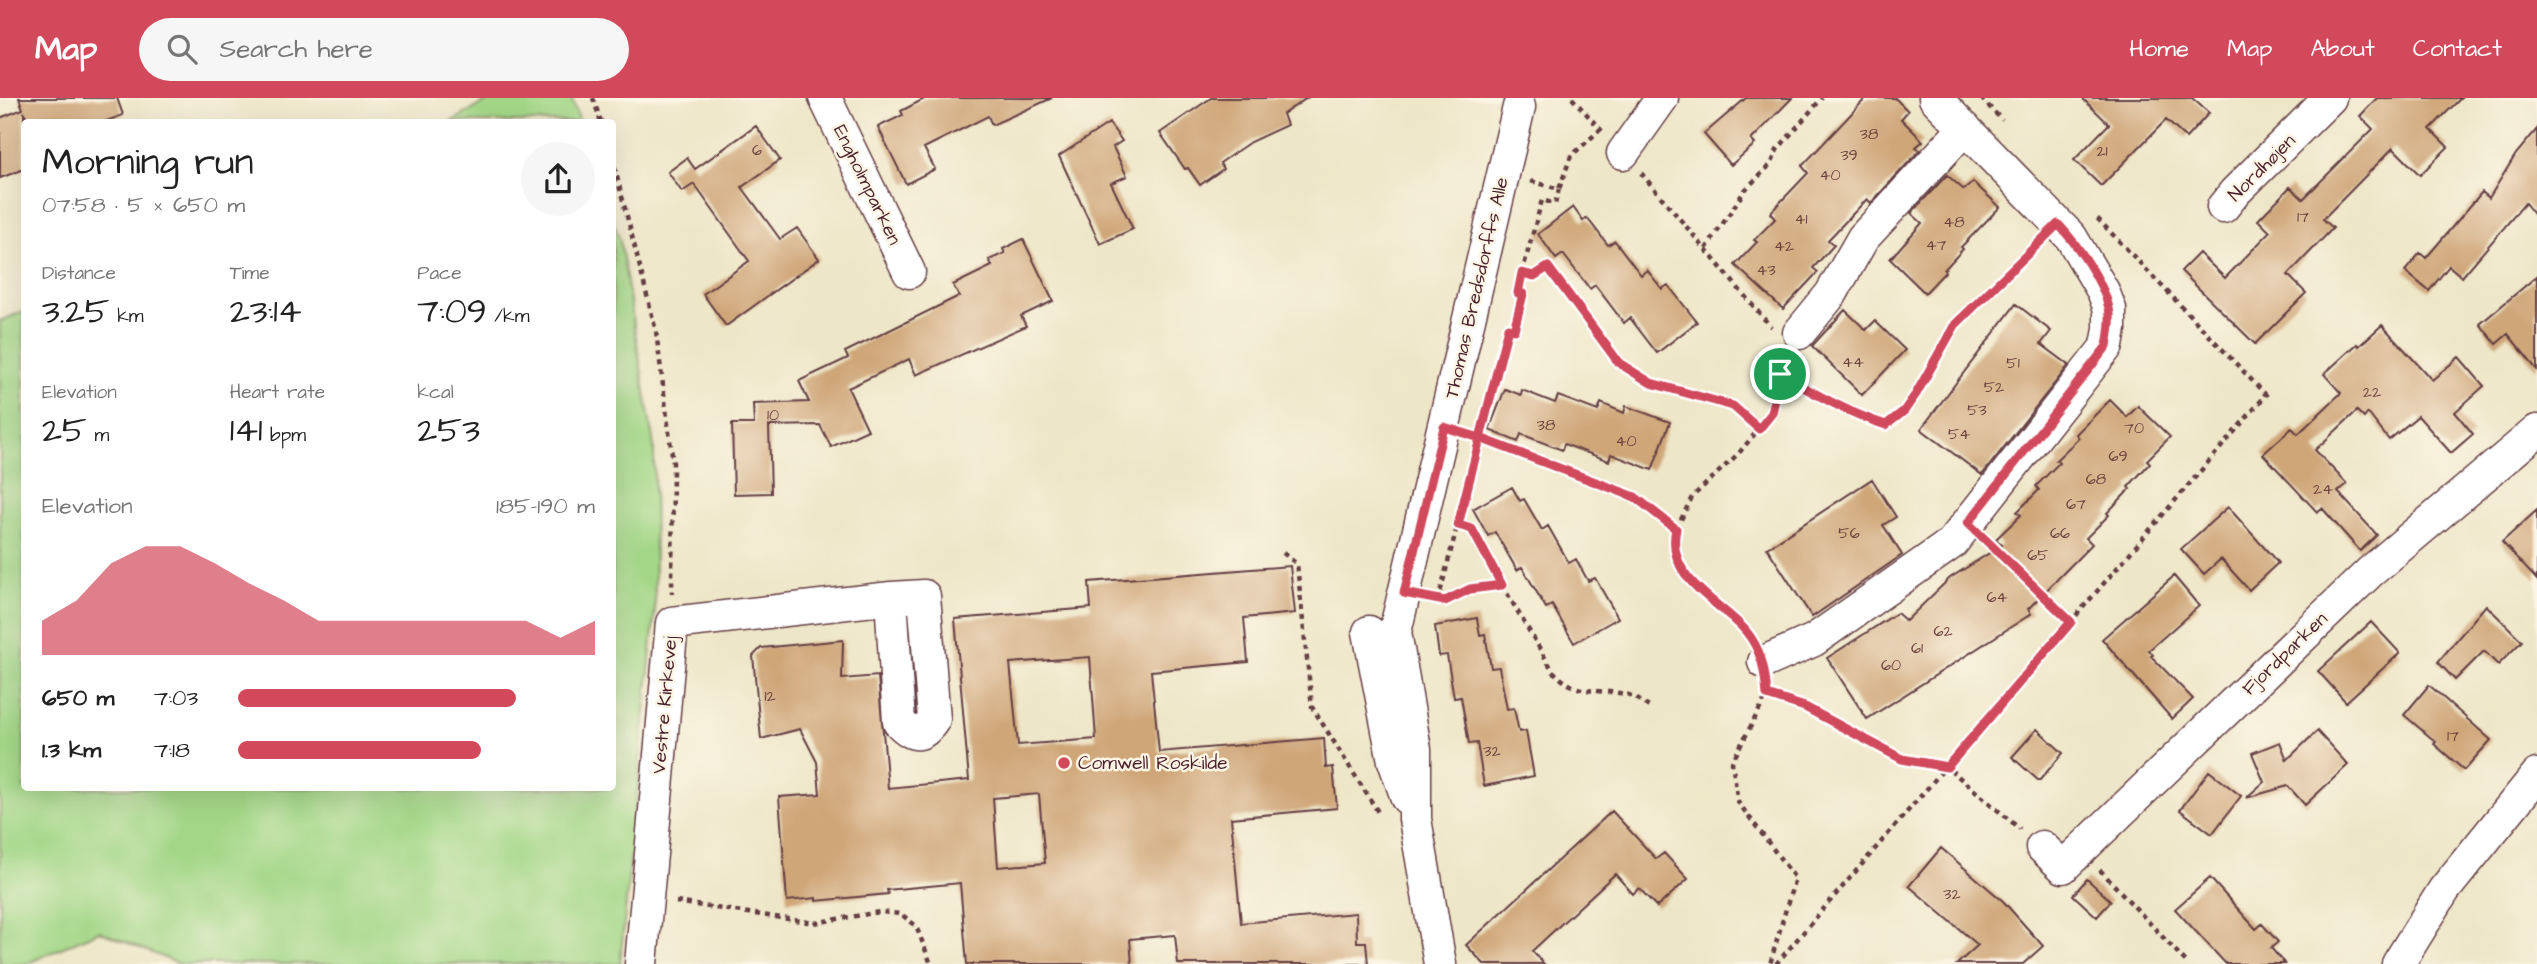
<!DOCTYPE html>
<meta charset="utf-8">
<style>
body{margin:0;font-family:"Architects Daughter",sans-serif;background:#f6f6f6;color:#222;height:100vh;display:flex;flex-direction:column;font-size:26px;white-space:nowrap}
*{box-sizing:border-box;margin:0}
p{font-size:23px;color:#767676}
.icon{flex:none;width:38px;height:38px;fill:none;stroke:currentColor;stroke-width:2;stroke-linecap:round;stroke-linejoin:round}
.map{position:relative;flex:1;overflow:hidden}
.panel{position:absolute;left:21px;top:21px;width:595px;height:672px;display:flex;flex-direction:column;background:#fff;border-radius:7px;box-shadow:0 7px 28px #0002}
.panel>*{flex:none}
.pin{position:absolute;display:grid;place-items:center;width:60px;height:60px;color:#fff;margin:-30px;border:4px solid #fff;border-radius:50%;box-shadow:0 2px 7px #0007}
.round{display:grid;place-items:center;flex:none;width:74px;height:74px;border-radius:37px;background:#f6f6f6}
.summary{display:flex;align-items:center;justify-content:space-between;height:119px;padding:0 21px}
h1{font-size:38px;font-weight:600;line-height:52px}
.stats{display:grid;grid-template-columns:repeat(3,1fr);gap:10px;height:119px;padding:7px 21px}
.stats div{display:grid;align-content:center}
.stats b{font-size:35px;font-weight:600}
.stats small{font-size:19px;font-weight:400}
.stats p{font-size:19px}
.chart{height:196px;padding:14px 21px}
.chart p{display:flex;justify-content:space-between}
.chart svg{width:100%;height:126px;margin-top:7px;fill:#d1495b;opacity:.7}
ul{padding:0 21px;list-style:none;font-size:23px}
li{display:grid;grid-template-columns:112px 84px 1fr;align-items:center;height:52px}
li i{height:18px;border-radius:9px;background:#d1495b}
header{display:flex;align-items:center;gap:42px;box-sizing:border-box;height:98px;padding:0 35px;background:#d1495b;color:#fff}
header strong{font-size:33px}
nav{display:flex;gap:38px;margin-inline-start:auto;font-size:24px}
.search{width:490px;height:63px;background:#f6f6f6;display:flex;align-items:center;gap:18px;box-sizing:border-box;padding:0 24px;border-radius:38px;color:#767676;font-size:26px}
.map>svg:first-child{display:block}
.green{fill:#a3d787;stroke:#767b59;stroke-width:2}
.building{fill:#cfa678;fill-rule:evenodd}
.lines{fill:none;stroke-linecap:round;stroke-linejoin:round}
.minor-casing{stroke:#633d43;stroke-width:35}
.path{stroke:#633d43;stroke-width:4.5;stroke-dasharray:5 5;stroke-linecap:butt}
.minor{stroke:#fff;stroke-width:32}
.route-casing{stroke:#fff;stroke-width:14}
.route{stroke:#d1495b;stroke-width:9}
.poi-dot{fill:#d1495b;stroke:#fcf5e5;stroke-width:2.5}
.labels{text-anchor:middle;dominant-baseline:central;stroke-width:5;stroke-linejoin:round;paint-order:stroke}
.number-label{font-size:16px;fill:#6b413e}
.street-label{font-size:19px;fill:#4a1f2b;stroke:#fcf5e5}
.poi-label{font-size:19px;fill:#4a1f2b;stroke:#fcf5e5;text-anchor:start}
</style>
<header>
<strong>Map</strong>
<div class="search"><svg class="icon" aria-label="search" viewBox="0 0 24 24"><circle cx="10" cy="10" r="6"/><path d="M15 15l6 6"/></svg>Search here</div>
<nav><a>Home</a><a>Map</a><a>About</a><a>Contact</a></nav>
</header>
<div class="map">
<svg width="2537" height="866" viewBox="0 0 2537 866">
<rect width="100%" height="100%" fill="#fcf5e5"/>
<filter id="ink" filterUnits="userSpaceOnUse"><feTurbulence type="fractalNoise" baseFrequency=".0143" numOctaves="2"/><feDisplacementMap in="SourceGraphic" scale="14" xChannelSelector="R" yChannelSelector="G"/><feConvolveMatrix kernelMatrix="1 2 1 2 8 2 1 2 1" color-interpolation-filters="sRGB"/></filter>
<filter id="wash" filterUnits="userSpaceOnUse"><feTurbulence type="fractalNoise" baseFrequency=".00686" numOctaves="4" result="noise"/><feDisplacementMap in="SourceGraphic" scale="28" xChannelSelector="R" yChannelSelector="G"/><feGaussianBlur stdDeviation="1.57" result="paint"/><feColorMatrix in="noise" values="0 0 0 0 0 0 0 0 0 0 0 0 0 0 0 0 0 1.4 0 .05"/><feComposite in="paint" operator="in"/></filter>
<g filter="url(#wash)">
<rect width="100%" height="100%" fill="#eee6c8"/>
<path class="green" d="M493 0H571L580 24H451Z
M613 122 620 143 654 348 655 512 620 866H179L99 833 26 866H0V223L24 213V690H612Z"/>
<g id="blocks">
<path class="building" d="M19 0H117L123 17 104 24H29L24 14V71L0 80V20L23 11Z
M926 0H1052L992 27 988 18 924 50 935 71 906 86 878 29 903 17 901 13Z
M1211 0H1307L1283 16 1287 27 1250 44 1220 65 1223 71 1200 87 1188 70 1185 71 1160 35Z
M1746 0H1792L1751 42 1755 46 1731 67 1704 36Z
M1866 0H1895L1908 13 1901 21 1923 43 1916 49 1920 52 1871 105 1867 101 1828 142 1834 147 1813 170 1818 174 1783 211 1735 167 1757 144 1754 142 1775 121 1770 115 1808 75 1802 68Z
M2082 0H2192L2209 15 2186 40 2166 22 2101 88 2074 62 2109 26Z
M2377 0H2461L2430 31 2448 49 2420 77 2393 50 2323 121 2333 130 2288 177 2306 195 2255 246 2181 173 2199 155 2225 180 2270 134 2258 122 2290 89 2303 101 2373 31 2360 18Z
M1109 25 1122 43 1113 49 1127 78 1111 85 1133 131 1100 146 1059 58Z
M756 28 780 62 742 89 780 141 797 130 819 161 726 228 703 196 749 163 694 86 682 94 668 74 687 60 695 71Z
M2537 31V120L2525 105 2462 179 2449 168 2429 193 2405 173 2420 155 2426 160 2482 94 2489 100 2516 56Z
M1947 77 1964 92 1973 84 2000 109 1961 149 1963 151 1944 172 1945 174 1925 195 1890 161 1922 125 1911 115Z
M1573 109 1583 123 1587 120 1608 147 1615 143 1641 177 1647 172 1662 191 1668 187 1697 224 1657 255 1630 220 1624 225 1595 187 1590 191 1563 156 1556 161 1538 136Z
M1023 141 1053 203 1021 218 1026 228 916 277 909 261 848 290 868 332 831 349 820 327 769 328 771 395 734 396 732 326H754L753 306 809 304 799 283 848 260 845 254 959 198 953 187 992 168 989 162 1005 155 1003 151Z
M2537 178V272L2508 236 2496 246 2480 226Z
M2016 206 2051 233 2041 246 2069 267 1982 377 1921 331Z
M1845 212 1866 232 1875 223 1905 252 1862 297 1812 248Z
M2382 227 2432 282 2459 259 2484 288 2455 314 2473 336 2451 355 2418 318 2389 342 2368 315 2364 320 2357 313 2315 352 2347 386 2338 394 2377 437 2360 453 2322 410 2317 414 2263 356 2292 330 2298 336 2341 295 2324 276 2357 246 2359 248Z
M1505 291 1521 297 1522 292 1555 305 1558 298 1598 313 1601 305 1624 315 1626 308 1670 324 1652 372 1611 356 1609 363 1564 346 1562 352 1521 336 1518 344 1489 332Z
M2110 302 2127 319 2138 308 2170 339 2147 362 2150 365 2128 389 2130 391 2107 415 2109 417 2086 440 2092 446 2028 511 2031 516 1867 621 1827 560 1897 515 1906 523 1950 480 2002 447 1996 441 2021 417 2017 414 2039 392 2036 388 2059 365 2056 362 2079 340 2076 336Z
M1872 381 1896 419 1883 427 1902 457 1812 519 1767 450Z
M1512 389 1520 403 1524 401 1542 432 1548 428 1569 465 1576 461 1588 483 1595 480 1618 520 1574 545 1552 507 1546 510 1522 469 1517 472 1495 434 1488 438 1473 411Z
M2228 409 2278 465 2249 492 2221 461 2204 476 2181 451Z
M2537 412V482L2502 444Z
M1290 468 1295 515 1244 520 1248 564 1151 573 1159 654 1324 640 1326 670 1333 669 1337 710 1231 720 1241 825 1356 815 1357 844H1366L1368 866H1178L1175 837 1130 841 1132 866H967L960 785 887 792 888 796 816 803V800L787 803 779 699 820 696 817 664 800 631 761 641 753 558 761 550 843 542 842 581 878 578 888 690 969 682 955 521 1091 510 1089 484ZM1090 559 1096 641 1018 647 1010 565ZM1039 696 1045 765 998 769 993 700Z
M2174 478 2199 508 2149 552 2153 557 2151 558 2193 601 2172 621 2102 541Z
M2486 507 2522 543 2498 567 2484 553 2455 582 2438 564Z
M1477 520 1480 537 1485 536 1491 570 1499 569 1507 611 1514 610 1519 634 1526 633 1534 678 1484 688 1477 645 1469 646 1461 599 1454 600 1447 557 1439 558 1435 528Z
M2371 524 2400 555 2346 604 2318 573Z
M2429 587 2491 642 2464 672 2434 646 2436 644 2404 617Z
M2037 631 2063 655 2039 683 2012 659Z
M2317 633 2348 667 2305 707 2288 688 2246 700 2264 684 2252 655 2280 644 2287 662Z
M2209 673 2241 698 2212 736 2180 712Z
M1612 713 1656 761 1664 755 1688 781 1657 809 1639 790 1633 796 1615 776 1532 853 1544 866H1484L1466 847Z
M1941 750 2003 803 2043 848 2023 866H1957L1978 847 1909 788Z
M2210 780 2256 831 2262 826 2278 844 2271 850 2285 866H2226L2175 811Z
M2087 781 2111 803 2097 819 2073 797Z"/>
</g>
</g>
<g filter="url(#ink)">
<use href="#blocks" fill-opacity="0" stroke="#633d43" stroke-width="2"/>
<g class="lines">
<g class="minor-casing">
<path id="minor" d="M825 0 909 174
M1623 55 1662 0
M2223 109 2235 94 2330 0
M1799 235 1831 196 1863 140 1965 30
M1369 534 1394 663 1407 700
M1764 564 1814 542 1952 445 2107 248 2110 231V211L2103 193 2071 139 1935 0
M2042 749 2063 769 2370 474 2537 333
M641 866 672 525 891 500 924 498 934 621C923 639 914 640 899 624L891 500
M1440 866 1415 721V651L1395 534 1519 9
M2398 866 2444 792 2537 677"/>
</g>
<path class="path" d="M593 0 601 24
M1572 0 1602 33
M1981 0 2002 22
M612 59 656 233 673 365 672 496
M1641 75 1771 229
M1531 83 1559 91 1571 58 1601 31
M1559 91 1555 106 1542 102 1522 175 1534 179 1548 168 1619 265 1651 285 1733 308 1759 331
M1706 151 1745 92 1772 65 1777 52 1822 0
M1780 276 1840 309 1886 327 1904 313 1916 296 1955 227 2037 146
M1478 339 1635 399 1676 431
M1989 445 2071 524
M1283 455 1297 466 1312 609 1378 714
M1502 487 1553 573C1577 599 1595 590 1625 596 1634 597 1642 605 1649 609
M1436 502 1445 503 1470 491 1502 487 1471 431 1456 427
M1438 503 1508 230 1514 232 1523 196 1518 195 1522 175
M1750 540 1745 533 1681 473 1675 454V434L1692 399 1739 355 1772 315 1782 259
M1766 591 1767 597 1732 664 1738 704 1795 780 1770 866
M1767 597 1805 609 1902 661 1947 669 2020 731
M2100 772 2188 866
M676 804 814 825 880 814 901 816 916 828 931 866
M1776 866 2266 297 2096 119"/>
<use href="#minor" class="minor"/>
</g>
</g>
<g class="lines" filter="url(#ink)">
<g class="route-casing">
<path id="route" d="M1780 276 1772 315 1759 331 1733 308 1651 285 1619 265 1548 169 1534 178 1522 175 1518 195 1523 196 1514 232 1508 230 1458 427 1472 431 1502 487 1470 491 1445 503 1404 495 1444 329 1480 340 1635 399 1676 431C1665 480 1718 502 1745 532 1762 552 1765 573 1767 597L1805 609 1902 661 1947 669 2071 524 1968 425 2107 248C2109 235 2112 222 2109 210 2103 183 2077 146 2058 126L1955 227 1916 296 1904 313 1886 327C1848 315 1814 295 1780 276"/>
</g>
<use href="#route" class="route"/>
</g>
<circle class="poi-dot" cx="1064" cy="665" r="7"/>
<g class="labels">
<g class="number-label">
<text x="1869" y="36">38</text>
<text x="757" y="52">6</text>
<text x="2102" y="53">21</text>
<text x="1849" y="57">39</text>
<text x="1830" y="77">40</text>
<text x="2303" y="119">17</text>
<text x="1801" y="121">41</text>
<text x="1954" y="124">48</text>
<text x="1936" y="147">47</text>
<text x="1784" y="148">42</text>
<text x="1766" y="172">43</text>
<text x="1853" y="264">44</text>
<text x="2013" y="265">51</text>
<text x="1994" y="289">52</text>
<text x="2372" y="294">22</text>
<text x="1977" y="312">53</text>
<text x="773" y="317">10</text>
<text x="1546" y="327">38</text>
<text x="2134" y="330">70</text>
<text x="1959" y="336">54</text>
<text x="1626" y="343">40</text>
<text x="2118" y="358">69</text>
<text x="2096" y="381">68</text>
<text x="2323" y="391">24</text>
<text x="2076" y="406">67</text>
<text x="1849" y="435">56</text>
<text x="2060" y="435">66</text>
<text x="2038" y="457">65</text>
<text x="1997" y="499">64</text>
<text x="1943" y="533">62</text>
<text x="1917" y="550">61</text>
<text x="1891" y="567">60</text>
<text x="770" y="598">12</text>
<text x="2453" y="638">17</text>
<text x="1492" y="653">32</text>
<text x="1952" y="796">32</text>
</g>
<g class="street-label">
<text transform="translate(2262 70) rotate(-45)">Nordhøjen</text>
<text transform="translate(867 87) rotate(64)">Engholmparken</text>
<text transform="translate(1477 190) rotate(-77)">Thomas Bredsdorffs Alle</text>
<text transform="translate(2285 556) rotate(-44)">Fjordparken</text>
<text transform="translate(665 607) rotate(-85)">Vestre Kirkevej</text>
</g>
<g class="poi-label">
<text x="1078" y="665">Comwell Roskilde</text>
</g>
</g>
</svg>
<div class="pin" style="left:1780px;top:276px;background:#1e9e55"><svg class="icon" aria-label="arrive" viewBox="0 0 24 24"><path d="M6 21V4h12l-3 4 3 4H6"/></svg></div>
<section class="panel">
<div class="summary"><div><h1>Morning run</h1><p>07:58 · 5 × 650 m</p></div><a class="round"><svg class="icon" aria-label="share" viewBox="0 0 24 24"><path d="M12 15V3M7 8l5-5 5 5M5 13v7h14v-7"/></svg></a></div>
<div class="stats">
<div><p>Distance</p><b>3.25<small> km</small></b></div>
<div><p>Time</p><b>23:14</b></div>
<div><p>Pace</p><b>7:09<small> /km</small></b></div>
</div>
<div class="stats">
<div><p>Elevation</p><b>25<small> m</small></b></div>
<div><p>Heart rate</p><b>141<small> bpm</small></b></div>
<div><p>kcal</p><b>253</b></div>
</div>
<div class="chart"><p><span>Elevation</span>185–190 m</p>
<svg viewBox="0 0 160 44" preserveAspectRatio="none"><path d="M0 44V32L10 25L20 12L30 6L40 6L50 12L60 19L70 25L80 32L90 32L100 32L110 32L120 32L130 32L140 32L150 38L160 32V44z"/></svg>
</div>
<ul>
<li><b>650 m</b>7:03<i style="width:78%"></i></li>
<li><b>1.3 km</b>7:18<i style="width:68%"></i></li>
</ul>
</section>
</div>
